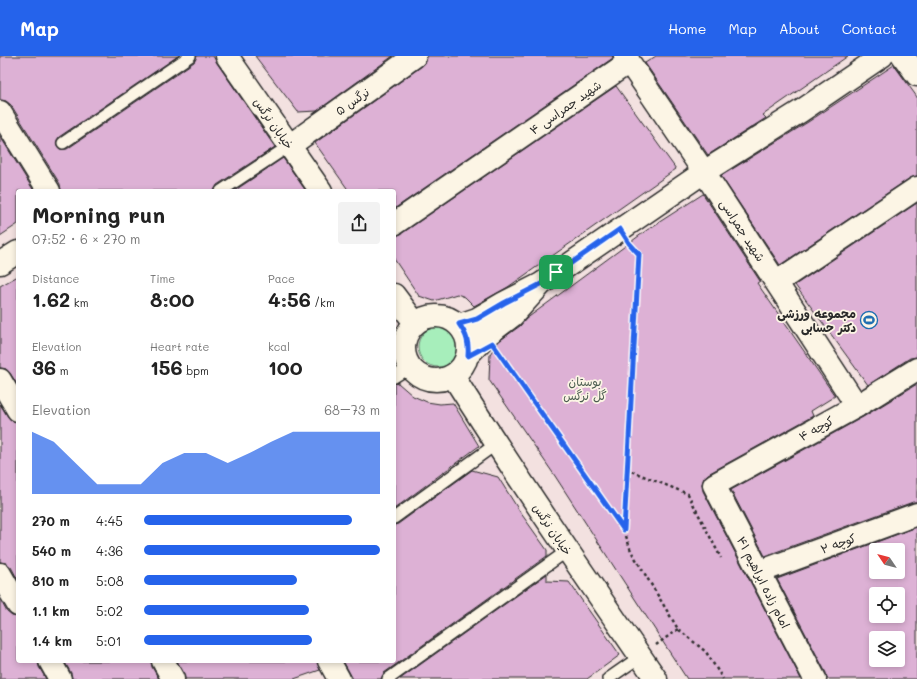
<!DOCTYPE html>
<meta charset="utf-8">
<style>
body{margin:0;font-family:Mali,"Playpen Sans Arabic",sans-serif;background:#f2f2f2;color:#222;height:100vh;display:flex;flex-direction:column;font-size:15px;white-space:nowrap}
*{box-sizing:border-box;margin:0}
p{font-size:13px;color:#767676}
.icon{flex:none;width:22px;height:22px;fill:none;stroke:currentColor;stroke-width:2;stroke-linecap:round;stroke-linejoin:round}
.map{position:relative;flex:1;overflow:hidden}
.drawer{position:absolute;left:16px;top:133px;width:380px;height:474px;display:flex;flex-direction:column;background:#fff;border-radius:4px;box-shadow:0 2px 6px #0003}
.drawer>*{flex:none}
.needle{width:26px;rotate:305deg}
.fabs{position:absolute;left:869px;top:487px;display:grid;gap:8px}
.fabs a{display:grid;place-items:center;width:36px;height:36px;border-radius:4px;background:#fff;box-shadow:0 2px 6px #0003;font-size:20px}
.pin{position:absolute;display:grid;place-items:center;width:34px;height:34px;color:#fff;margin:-17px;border-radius:8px;box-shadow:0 2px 6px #0006}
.round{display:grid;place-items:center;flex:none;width:42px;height:42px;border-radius:4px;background:#f2f2f2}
.overview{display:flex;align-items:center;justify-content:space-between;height:68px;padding:0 16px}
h1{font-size:22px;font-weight:700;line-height:30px}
.stats{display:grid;grid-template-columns:repeat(3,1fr);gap:6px;height:68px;padding:4px 16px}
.stats div{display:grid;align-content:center}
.stats b{font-size:20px;font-weight:700}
.stats small{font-size:11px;font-weight:400}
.stats p{font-size:11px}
.chart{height:112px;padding:8px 16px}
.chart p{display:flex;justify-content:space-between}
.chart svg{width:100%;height:72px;margin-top:4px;fill:#2563eb;opacity:.7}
ul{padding:0 16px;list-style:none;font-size:13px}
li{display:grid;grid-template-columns:64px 48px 1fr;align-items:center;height:30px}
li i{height:10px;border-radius:5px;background:#2563eb}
header{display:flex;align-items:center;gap:24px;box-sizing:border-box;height:56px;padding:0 20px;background:#2563eb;color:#fff}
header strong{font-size:19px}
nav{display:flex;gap:22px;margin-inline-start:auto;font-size:14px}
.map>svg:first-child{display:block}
.green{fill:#a7eebb;stroke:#698c73}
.building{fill:#ddb1d5;stroke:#2b2b2b;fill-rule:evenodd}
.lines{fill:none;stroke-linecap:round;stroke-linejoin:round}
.service-casing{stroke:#2b2b2b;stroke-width:14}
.minor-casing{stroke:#2b2b2b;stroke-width:25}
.tertiary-casing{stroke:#2b2b2b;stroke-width:25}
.path{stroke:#2b2b2b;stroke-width:2.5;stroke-dasharray:3 3;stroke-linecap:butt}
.service{stroke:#fcf5e5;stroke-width:11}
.minor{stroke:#fcf5e5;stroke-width:22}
.tertiary{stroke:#fcf5e5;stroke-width:22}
.route-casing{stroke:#fff;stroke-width:8}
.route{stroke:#2563eb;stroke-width:5}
.labels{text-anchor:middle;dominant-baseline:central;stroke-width:3.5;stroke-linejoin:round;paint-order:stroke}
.street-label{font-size:12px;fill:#2b2b2b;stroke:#fcf5e5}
.poi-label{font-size:12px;font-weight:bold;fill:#2b2b2b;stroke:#fcf5e5;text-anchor:end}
.park-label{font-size:12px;fill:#4a5c4f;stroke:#fcf5e5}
</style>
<header>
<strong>Map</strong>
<nav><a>Home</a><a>Map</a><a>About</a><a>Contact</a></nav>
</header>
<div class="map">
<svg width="917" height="623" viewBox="0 0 917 623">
<rect width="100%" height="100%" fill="#f3e1e0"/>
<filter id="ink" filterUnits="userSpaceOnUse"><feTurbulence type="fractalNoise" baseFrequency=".025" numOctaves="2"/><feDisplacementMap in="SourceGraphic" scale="8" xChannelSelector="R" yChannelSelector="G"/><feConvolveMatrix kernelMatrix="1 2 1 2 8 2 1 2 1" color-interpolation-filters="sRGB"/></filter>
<g filter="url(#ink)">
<path class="green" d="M418 291a20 20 0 1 1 40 0a20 20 0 1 1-40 0Z"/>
<path class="building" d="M0 0H178L59 81 57 84 56 88 60 93H67L194 6 197 0H213L217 7 275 91 217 129 214 135H61L60 128 11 49 6 45 0 44Z
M255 0H393L317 55 298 56Z
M427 0H613V2L394 153V135H349L315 87 422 10 426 6Z
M656 0H848L763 59 766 62 708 99 645 7Z
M894 9 917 41V120L910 122 780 209 721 120 808 66Z
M616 30 676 113 508 231 474 250 465 241 457 238 434 245 419 240 394 203V180L401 178Z
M0 80 34 135H18V168L0 180Z
M283 102 306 135H234Z
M703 138 760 225 757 227 835 340 811 355 813 360 708 418 704 422 702 428 703 435 801 623H687L555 420 489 324 490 298 499 285 520 270 526 263 647 174Z
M917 147V301L910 302 868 329 795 229Z
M18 220V330L10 317 6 313 0 312V230Z
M398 327 413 340 427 346 440 348 453 347 479 390 394 453V328Z
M917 328V446H913L765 500 731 434 863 361Z
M0 348 8 361 12 365 18 366V524L11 511 6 507 0 506Z
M472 414 498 421 520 456 547 494V500L384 617 381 623H353L343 605H394V469L398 468Z
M917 471V623H827L826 617 777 523ZM876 494H898V516H876ZM876 538H898V560H876ZM876 582H898V604H876Z
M547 518V525L569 526 620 599 587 623H400Z
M0 543 7 556 12 560 18 561V605H38L39 611 46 623H0Z
M64 605H151L152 611 159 623H72L71 617Z
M177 605H317L320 614 294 623H185L184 617Z"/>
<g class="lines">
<g class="service-casing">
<path id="service" d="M63 87 190 0
M221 135 289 90
M394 321 410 311
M394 462 496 388
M388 623 567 495
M608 623 641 600"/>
</g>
<g class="minor-casing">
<path id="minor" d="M227 0 321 135
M903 0 917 19
M0 56 49 135
M289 90 415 0
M394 168 629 6
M0 207 18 196
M777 226 917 132
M541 228 704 116 801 55 882 0
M394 239 415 267
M404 292a32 32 0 1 1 64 0a32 32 0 1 1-64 0Z
M459 269 477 263 504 247 541 228 512 260 487 279 467 300
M453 320C518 423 587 523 656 623
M0 324 18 354
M759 516 917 458
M0 518 18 549
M50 605 60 623
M163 605 173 623
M329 605 339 623
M815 623 714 429 857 350 917 313"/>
</g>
<g class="tertiary-casing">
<path id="tertiary" d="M625 0 704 116 857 350"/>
</g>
<path class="path" d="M631 190 639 198 624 474 631 495 678 573 706 596 723 623
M499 296 623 474
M626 413 688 438 721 502
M656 589 678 573"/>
<use href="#service" class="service"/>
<use href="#minor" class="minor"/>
<use href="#tertiary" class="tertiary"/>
</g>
</g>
<g class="lines" filter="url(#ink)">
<g class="route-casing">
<path id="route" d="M620 173 629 187 639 198 624 474 492 287 468 300C469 287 467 279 459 268L477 263 504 247 541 228Z"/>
</g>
<use href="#route" class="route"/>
</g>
<defs>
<g id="stadium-ring" transform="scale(0.9)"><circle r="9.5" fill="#fcf5e5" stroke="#1f6fb2" stroke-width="1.5"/><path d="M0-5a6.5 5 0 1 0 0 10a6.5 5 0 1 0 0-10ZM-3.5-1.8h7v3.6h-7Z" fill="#1f6fb2"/></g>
</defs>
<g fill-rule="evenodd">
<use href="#stadium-ring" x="869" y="264"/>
</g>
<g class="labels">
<g class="street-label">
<text transform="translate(352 45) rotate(-35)">نرگس ۵</text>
<text transform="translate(565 51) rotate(-35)">شهید جمراسی ۴</text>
<text transform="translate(274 67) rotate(55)">خیابان نرگس</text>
<text transform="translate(743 174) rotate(57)">شهید جمراسی</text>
<text transform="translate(816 372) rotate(-29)">کوچه ۴</text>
<text transform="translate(553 473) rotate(56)">خیابان نرگس</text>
<text transform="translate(838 487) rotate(-20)">کوچه ۲</text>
<text transform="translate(764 526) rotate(63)">امام زاده ابراهیم ۴۱</text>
</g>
<g class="poi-label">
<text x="856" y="257">مجموعه ورزشی<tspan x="856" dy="14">دکتر حسابی</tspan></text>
</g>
<g class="park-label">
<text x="585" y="325">بوستان<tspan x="585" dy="14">گل نرگس</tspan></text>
</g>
</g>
</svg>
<div class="fabs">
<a><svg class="needle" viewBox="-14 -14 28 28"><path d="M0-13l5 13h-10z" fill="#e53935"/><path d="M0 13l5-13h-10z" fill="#767676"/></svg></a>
<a><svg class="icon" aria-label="locate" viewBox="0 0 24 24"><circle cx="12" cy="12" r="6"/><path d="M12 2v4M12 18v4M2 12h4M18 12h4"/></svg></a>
<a><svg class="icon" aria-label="layers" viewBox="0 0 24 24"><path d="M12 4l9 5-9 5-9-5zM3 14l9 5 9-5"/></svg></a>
</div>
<div class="pin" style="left:556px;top:216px;background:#1e9e55"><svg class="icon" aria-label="arrive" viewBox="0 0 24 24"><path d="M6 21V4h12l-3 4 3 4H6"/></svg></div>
<section class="drawer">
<div class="overview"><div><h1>Morning run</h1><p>07:52 · 6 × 270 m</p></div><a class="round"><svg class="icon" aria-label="share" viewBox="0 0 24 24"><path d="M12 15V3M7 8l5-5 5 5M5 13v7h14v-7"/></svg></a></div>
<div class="stats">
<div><p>Distance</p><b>1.62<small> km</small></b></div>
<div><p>Time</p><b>8:00</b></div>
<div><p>Pace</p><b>4:56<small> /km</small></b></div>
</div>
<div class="stats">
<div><p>Elevation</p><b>36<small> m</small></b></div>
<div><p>Heart rate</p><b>156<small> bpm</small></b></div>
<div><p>kcal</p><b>100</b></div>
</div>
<div class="chart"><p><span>Elevation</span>68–73 m</p>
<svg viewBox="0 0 160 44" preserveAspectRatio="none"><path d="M0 44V6L10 12L20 25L30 38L40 38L50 38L60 25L70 19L80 19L90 25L100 19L110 12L120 6L130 6L140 6L150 6L160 6V44z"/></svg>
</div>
<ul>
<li><b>270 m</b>4:45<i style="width:88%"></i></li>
<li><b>540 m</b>4:36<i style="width:100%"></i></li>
<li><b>810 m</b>5:08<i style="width:65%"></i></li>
<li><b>1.1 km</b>5:02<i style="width:70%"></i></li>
<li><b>1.4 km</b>5:01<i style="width:71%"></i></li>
</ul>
</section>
</div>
